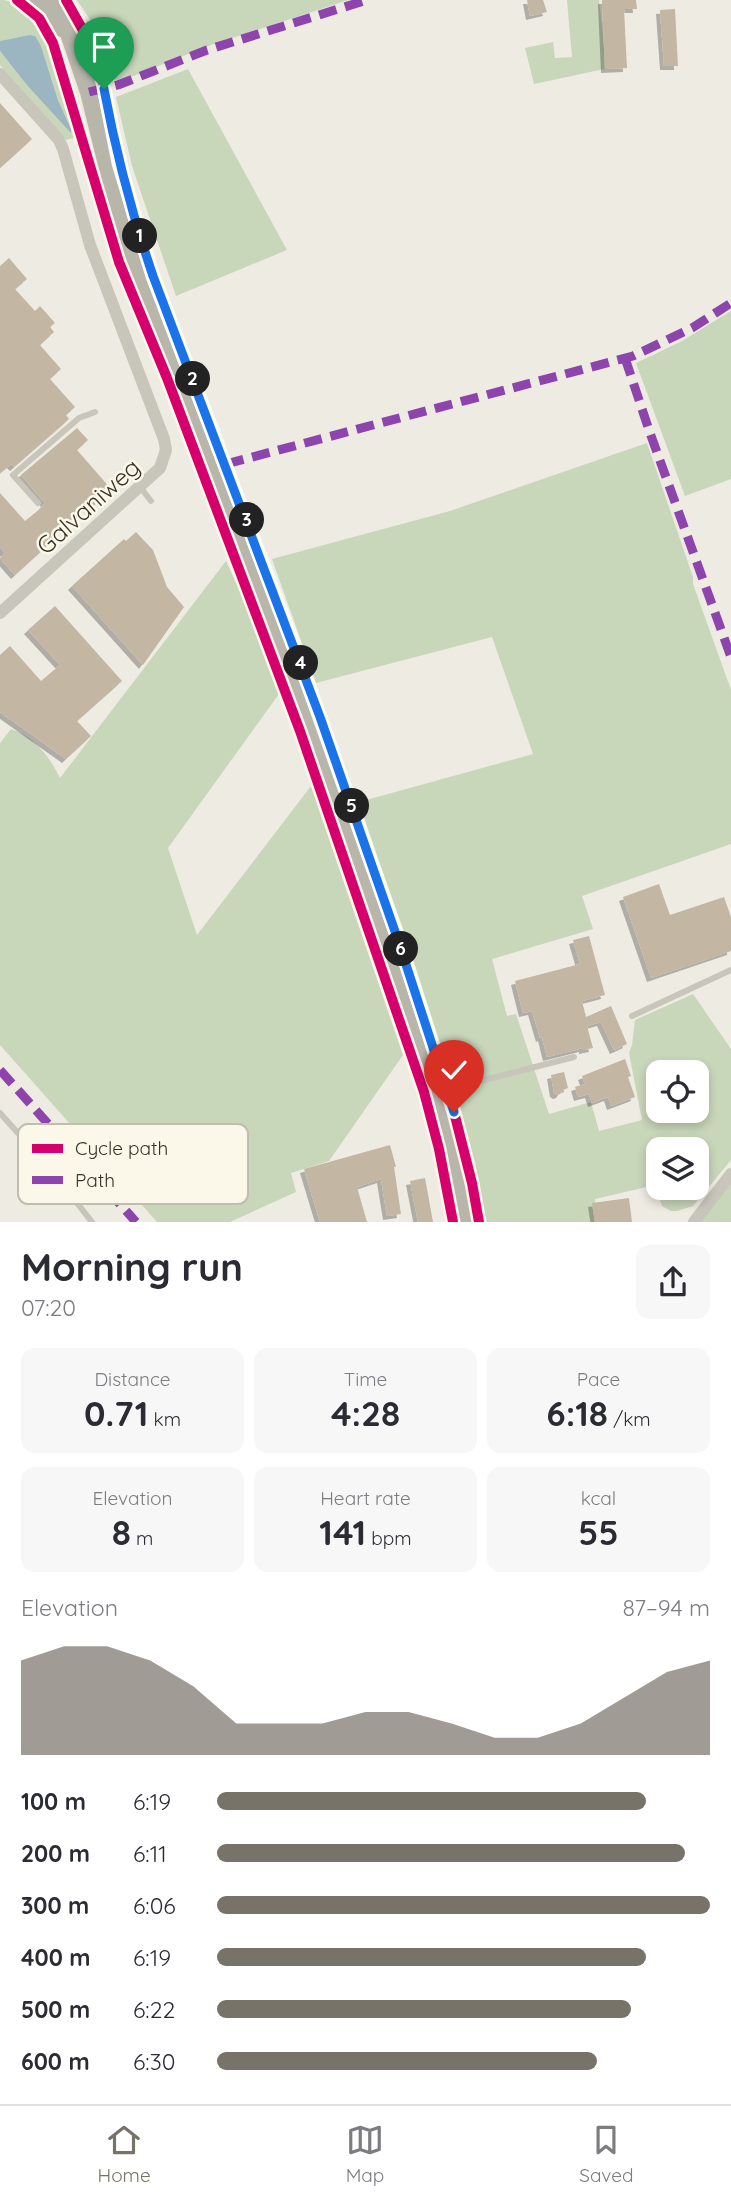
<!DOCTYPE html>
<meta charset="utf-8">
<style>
body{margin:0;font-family:Quicksand,sans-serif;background:#f7f7f7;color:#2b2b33;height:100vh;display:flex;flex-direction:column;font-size:26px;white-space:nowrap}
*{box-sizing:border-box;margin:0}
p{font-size:23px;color:#7c7c81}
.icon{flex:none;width:38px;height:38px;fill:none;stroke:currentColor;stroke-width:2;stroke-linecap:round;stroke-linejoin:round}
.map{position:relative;height:1222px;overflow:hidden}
.side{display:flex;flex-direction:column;background:#fff;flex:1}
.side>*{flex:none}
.controls{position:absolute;left:646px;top:1060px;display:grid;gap:14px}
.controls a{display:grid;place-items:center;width:63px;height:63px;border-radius:14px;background:#fff;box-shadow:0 4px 10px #0003;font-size:35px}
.pin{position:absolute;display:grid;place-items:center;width:60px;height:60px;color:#fff;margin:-72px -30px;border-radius:50% 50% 50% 0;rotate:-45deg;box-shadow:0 0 7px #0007}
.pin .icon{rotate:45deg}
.km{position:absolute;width:35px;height:35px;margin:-18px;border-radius:50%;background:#222;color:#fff;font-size:19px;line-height:35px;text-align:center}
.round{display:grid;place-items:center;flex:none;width:74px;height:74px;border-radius:14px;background:#f7f7f7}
.head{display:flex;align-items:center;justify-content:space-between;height:119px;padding:0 21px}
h1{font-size:38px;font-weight:800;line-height:52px}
.metrics{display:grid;grid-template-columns:repeat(3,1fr);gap:10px;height:119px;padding:7px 21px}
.metrics div{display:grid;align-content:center;border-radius:14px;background:#f7f7f7;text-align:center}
.metrics b{font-size:35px;font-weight:800}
.metrics small{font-size:19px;font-weight:400}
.metrics p{font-size:19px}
.chart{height:196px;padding:14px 21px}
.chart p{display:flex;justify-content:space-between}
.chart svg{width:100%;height:126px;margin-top:7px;fill:#787369;opacity:.7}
ul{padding:0 21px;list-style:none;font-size:23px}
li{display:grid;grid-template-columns:112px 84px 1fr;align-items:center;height:52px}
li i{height:18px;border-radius:9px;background:#787369}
.tabs{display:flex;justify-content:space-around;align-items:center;height:98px;border-top:2px solid #e1e1e2;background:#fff;font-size:19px;color:#7c7c81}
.tabs a{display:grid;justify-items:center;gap:4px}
.tabs .on{color:#787369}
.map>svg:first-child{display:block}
.green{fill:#c8d6ba;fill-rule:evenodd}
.water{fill:#9bb5c1}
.building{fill:#c3b6a2;filter:url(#shadow)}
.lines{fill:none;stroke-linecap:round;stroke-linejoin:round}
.service{stroke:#c8c5ba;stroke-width:6}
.minor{stroke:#c8c5ba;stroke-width:12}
.secondary{stroke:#b8b5ab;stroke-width:18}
.quiet{stroke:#8e44ad;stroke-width:9;stroke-dasharray:18 9;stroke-linecap:butt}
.cycleway-casing{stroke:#fbf8e9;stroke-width:15}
.cycleway{stroke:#d6006c;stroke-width:10}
.route-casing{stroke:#fff;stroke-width:14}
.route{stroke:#1a73e8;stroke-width:9}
.labels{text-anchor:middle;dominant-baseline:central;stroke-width:5;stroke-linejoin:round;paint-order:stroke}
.street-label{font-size:24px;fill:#393228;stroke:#fbf8e9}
.key{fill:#fbf8e9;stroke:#c1bdaf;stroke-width:2}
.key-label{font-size:19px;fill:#393228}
</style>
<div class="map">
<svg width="731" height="1222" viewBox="0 0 731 1222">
<defs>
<filter id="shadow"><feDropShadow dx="-4" dy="4" stdDeviation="0" flood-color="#0004"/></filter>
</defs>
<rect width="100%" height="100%" fill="#eeece2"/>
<path class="green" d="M0 0C23 0 43 25 50 46 54 59 54 72 58 85 63 102 71 120 77 137L66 140 0 65V51L26 84 71 129 58 100 41 46 29 35 0 41Z
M77 0H348L211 45 116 83 105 36 95 27Z
M567 0H599L606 62 609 68 534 84 525 48 553 42 555 58 572 57Z
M188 69 287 250 176 296 132 166 116 97Z
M731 311V479L685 496 636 363 682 341Z
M647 443 693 577V584L731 690V844L582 896 593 929 492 959 507 1016 516 1014 549 1114 591 1102 599 1131 642 1120 629 1053 632 1045 635 1020 693 994 731 1049V1160L693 1206 677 1211H671L662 1206 655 1185 595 1199 597 1222H486L475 1162 454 1085 359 802 533 754 492 637 316 683 272 559 450 511ZM658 1073H696V1111H658ZM658 1150H696V1188H658Z
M226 561 250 613 279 694 168 848 197 935 311 786 403 1055 329 1161 291 1173 296 1192 230 1222H157L0 1045V743L11 729C34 736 50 757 60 778Z
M731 1183V1222H700Z"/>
<path class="water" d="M29 35 35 36 41 46 58 100 71 129V133L26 84 0 51V41Z"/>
<path class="building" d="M527 0H543L547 12 530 16Z
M602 0H636L637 9H624L627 68 605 69Z
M675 9 678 66H664L660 10Z
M0 103 32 139 0 168Z
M9 258 27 279 15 289 35 311 40 306 55 323 50 327 54 332 40 345 61 369 50 379 75 407 66 415 69 419 14 467 11 464 0 473V266Z
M77 428 88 440 77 450 112 490 89 509 87 507 45 544 47 546 15 575 0 558 5 553 0 547V493L25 521 41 508 45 503 21 475Z
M136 532 153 550 167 587 184 607 143 665 72 586 124 539 126 541Z
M55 606 122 681 77 721 91 736 66 759 0 712V655L10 646 41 681 60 665 28 630Z
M659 884 670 915 724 897 731 917V951L651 978 623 897Z
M589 936 605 995 582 1001 586 1017 611 1006 627 1044 614 1050 601 1022 587 1026 593 1048 583 1050V1048L547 1057 542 1037 540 1038 532 1011 523 1013 515 981 580 964 573 940Z
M625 1059 631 1076 628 1077 635 1097 611 1106 608 1097 592 1103 589 1094 578 1097 575 1087 585 1084 582 1076Z
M564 1072 568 1088 563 1090 560 1094 557 1095 554 1093 551 1075Z
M390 1145 396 1167H394L401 1214 387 1216 381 1179 357 1187 367 1222H320L304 1169Z
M425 1178 433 1222H418L410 1181Z
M629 1198 632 1222H595L592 1203Z"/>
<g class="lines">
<path class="service" d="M140 487 151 501
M38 503 13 475 79 418 95 412
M632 1016 731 970
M438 1093 443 1092 446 1085 457 1087 574 1057
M0 1113 52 1171 92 1222"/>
<path class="minor" d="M0 74 59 140 63 149 90 245 164 439 166 450 160 468 0 613
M694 1222 731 1174"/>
<path class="secondary" d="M35 0 61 28
M55 0 63 16 89 92 121 221 254 565 426 1056 458 1171 467 1222"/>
<path class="quiet" d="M89 92 118 85 207 50 367 0
M625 358 650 433 731 657
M226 464 633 356 692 328 731 303
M0 1070 136 1222"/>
<g class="cycleway-casing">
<path id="cycleway" d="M17 0 39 18 53 43 119 262 167 378 300 731 424 1092 439 1149 453 1222
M66 0 98 57 119 163 153 276 297 653 399 940 454 1112 472 1183 479 1222"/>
</g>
<use href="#cycleway" class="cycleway"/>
</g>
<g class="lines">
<g class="route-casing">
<path id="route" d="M104 89C116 153 132 214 153 276L320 717 398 940 454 1112"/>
</g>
<use href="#route" class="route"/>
</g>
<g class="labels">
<g class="street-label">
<text transform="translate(88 506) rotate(-42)">Galvaniweg</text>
</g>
</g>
<rect x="18" y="1124" width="230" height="80" rx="10" class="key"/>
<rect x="32" y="1144" width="31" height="9" fill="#d6006c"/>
<rect x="32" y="1176" width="31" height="8" fill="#8e44ad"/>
<g class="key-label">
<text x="75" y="1155">Cycle path</text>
<text x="75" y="1187">Path</text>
</g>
</svg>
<div class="controls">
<a><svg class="icon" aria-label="locate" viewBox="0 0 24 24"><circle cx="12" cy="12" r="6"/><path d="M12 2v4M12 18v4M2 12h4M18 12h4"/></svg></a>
<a><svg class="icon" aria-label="layers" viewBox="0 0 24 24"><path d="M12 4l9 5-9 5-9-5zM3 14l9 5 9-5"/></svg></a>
</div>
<div class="pin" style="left:104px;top:89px;background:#1e9e55"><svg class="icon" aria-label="arrive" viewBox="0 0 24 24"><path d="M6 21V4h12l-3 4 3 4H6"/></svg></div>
<div class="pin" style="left:454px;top:1112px;background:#d93025"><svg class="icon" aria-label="check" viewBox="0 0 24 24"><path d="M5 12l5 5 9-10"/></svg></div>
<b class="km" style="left:140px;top:236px">1</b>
<b class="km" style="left:193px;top:379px">2</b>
<b class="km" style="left:247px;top:520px">3</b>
<b class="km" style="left:301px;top:663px">4</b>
<b class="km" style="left:352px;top:806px">5</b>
<b class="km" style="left:401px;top:949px">6</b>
</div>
<section class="side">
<div class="head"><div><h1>Morning run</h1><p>07:20</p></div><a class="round"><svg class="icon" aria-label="share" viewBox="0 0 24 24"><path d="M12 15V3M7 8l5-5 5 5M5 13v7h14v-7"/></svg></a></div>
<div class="metrics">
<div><p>Distance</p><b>0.71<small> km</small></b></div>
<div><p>Time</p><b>4:28</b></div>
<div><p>Pace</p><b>6:18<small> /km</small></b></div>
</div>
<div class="metrics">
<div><p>Elevation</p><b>8<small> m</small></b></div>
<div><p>Heart rate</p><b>141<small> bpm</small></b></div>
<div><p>kcal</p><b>55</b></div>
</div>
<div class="chart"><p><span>Elevation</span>87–94 m</p>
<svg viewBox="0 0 160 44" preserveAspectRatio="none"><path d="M0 44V11L10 6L20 6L30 11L40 20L50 33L60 33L70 33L80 29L90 29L100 33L110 38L120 38L130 33L140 24L150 15L160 11V44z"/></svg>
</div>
<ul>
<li><b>100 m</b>6:19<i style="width:87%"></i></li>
<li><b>200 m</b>6:11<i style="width:95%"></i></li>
<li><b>300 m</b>6:06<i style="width:100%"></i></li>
<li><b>400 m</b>6:19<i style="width:87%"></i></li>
<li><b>500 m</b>6:22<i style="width:84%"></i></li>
<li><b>600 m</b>6:30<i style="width:77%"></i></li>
</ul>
</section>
<nav class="tabs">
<a class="on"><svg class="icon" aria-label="home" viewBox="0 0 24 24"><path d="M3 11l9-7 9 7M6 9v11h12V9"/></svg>Home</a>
<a><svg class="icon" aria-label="map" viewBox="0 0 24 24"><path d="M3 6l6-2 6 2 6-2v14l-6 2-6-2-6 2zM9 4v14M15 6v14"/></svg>Map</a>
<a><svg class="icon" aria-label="saved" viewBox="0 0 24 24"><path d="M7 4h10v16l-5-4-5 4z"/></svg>Saved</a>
</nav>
